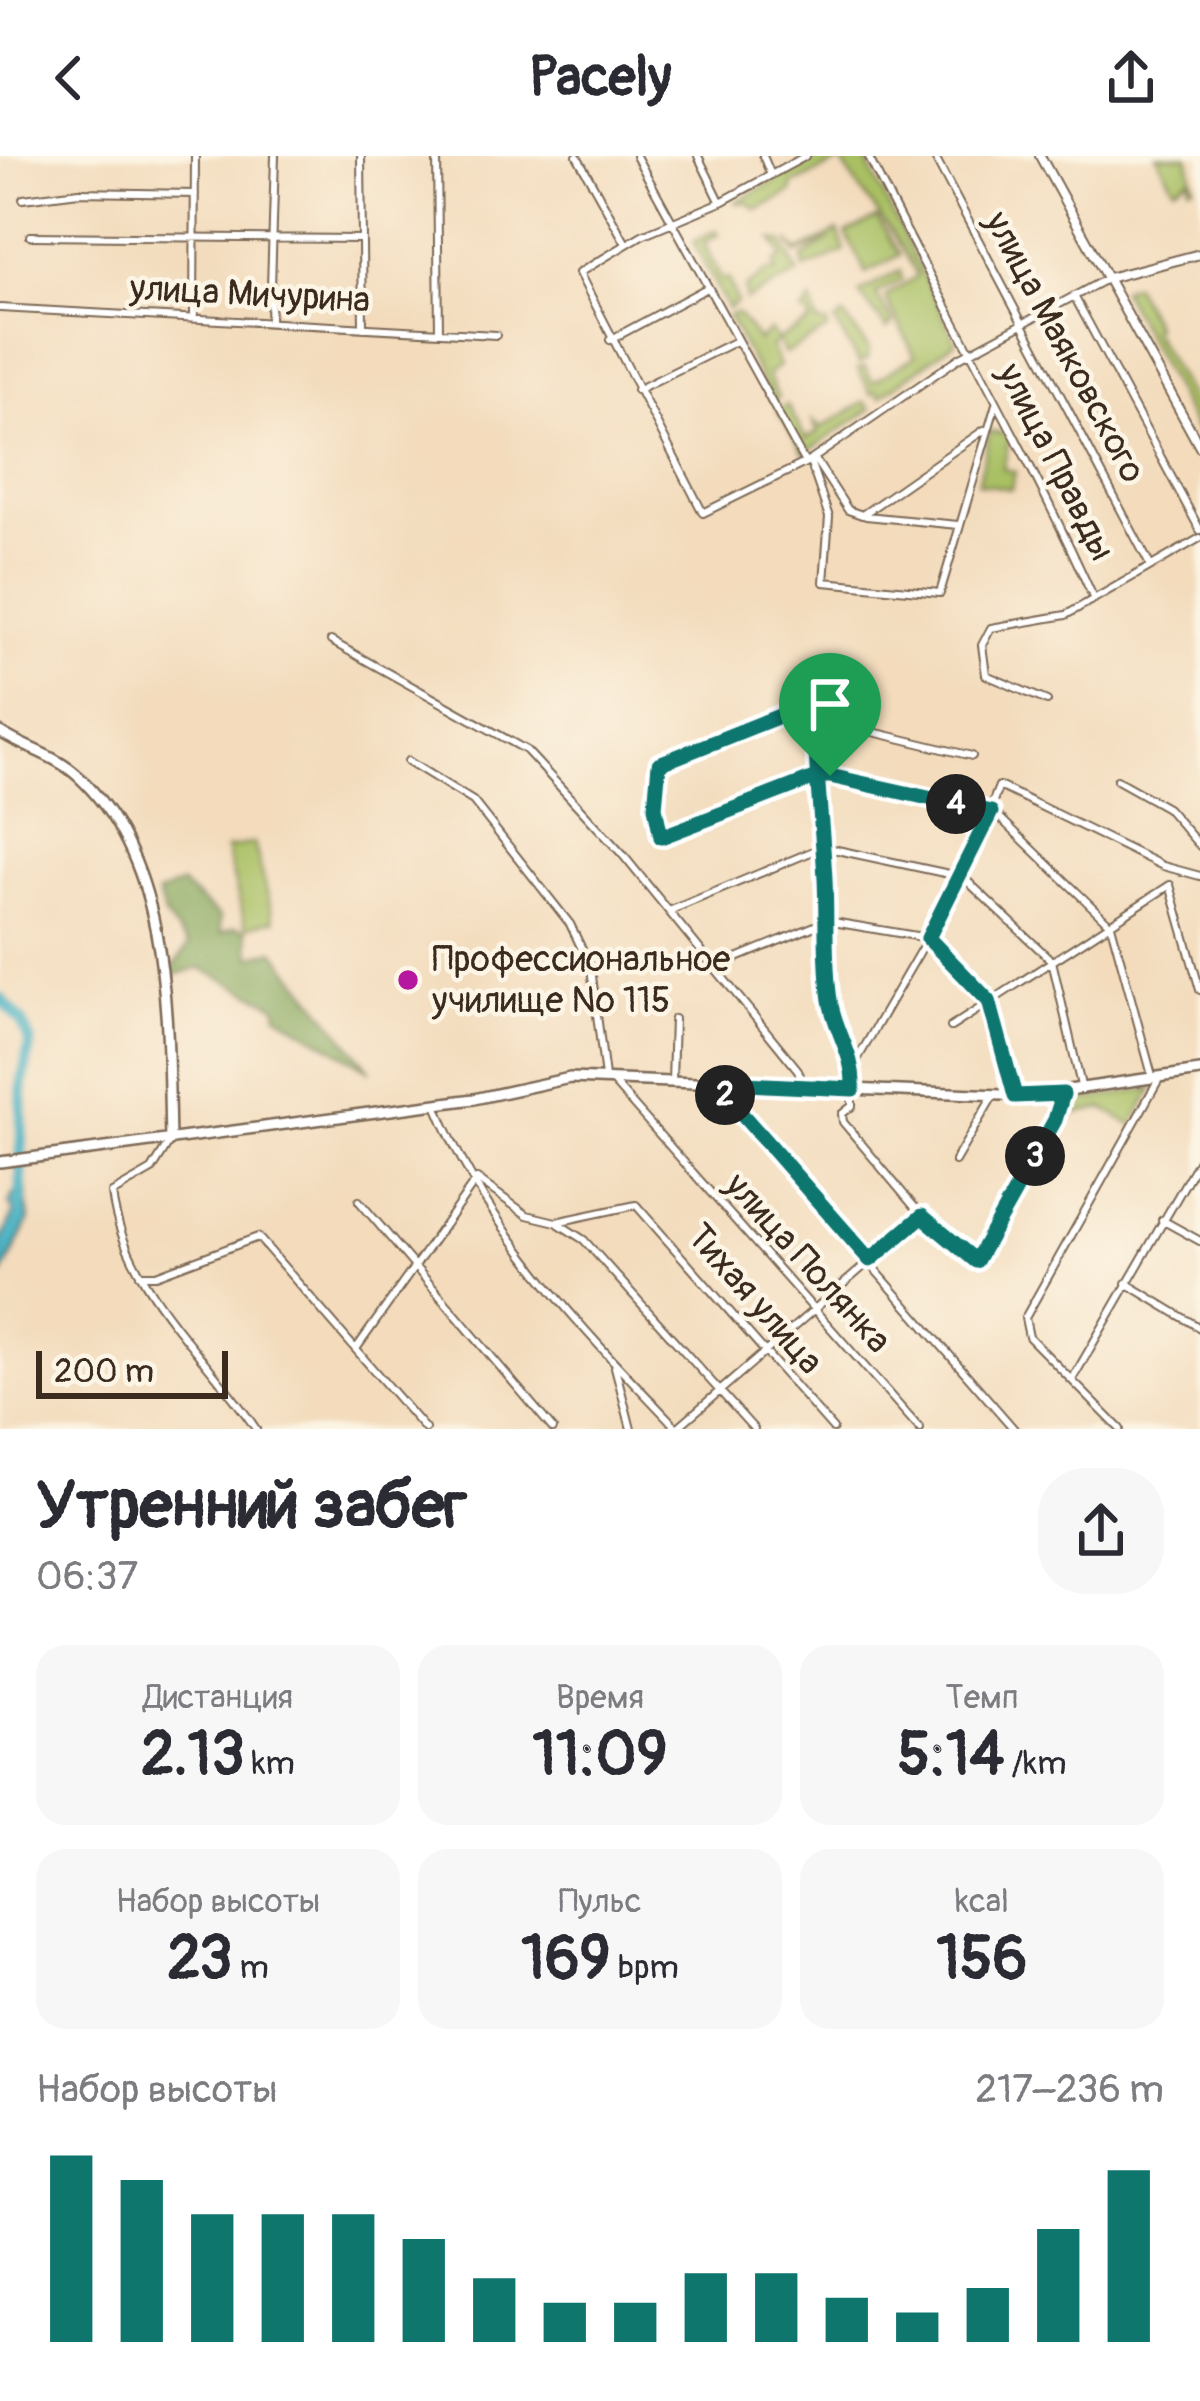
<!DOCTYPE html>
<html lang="ru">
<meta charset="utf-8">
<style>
body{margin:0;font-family:Pangolin,sans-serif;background:#f7f7f7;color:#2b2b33;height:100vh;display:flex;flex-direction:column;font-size:45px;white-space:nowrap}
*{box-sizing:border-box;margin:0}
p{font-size:39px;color:#7c7c81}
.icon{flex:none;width:66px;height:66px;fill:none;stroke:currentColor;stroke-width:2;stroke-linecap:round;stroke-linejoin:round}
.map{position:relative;height:1273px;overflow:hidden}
.sheet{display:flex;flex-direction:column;background:#fff;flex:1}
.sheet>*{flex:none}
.scale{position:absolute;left:36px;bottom:30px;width:192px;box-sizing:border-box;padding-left:12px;border:6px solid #3b2a1e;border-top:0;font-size:33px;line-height:42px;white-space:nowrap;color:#3b2a1e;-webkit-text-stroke:9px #fcf5e5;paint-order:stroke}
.pin{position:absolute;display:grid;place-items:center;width:102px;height:102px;color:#fff;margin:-123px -51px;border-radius:50% 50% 50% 0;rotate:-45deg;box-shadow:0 0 12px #0007}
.pin .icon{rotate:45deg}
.km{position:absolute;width:60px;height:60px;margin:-30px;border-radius:50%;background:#222;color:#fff;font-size:33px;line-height:60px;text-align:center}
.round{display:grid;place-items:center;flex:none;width:126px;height:126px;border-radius:48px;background:#f7f7f7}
.headline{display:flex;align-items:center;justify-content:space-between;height:204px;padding:0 36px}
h1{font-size:66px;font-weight:700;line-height:90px}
.figures{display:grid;grid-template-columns:repeat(3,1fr);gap:18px;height:204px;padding:12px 36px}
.figures div{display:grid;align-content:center;border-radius:30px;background:#f7f7f7;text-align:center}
.figures b{font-size:60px;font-weight:700}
.figures small{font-size:33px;font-weight:400}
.figures p{font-size:33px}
.chart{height:336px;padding:24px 36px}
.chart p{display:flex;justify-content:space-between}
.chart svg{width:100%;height:216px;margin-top:12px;stroke:#0f766e;stroke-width:6}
header{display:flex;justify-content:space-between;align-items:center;height:156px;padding:0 36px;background:#fff;font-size:54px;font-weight:700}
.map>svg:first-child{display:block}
.green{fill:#a9c064;stroke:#727541;stroke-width:3}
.forest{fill:#86a65a;stroke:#60683c;stroke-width:3}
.water{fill:#42aec0;stroke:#3e6c6f;stroke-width:3}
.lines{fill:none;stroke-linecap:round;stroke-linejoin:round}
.river{stroke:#42aec0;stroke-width:12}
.minor-casing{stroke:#7b6855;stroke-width:10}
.tertiary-casing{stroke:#7b6855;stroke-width:12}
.secondary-casing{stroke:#7b6855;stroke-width:14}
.minor{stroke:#fff;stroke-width:6}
.tertiary{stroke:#fff;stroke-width:8}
.secondary{stroke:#fff;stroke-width:9}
.route-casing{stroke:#fff;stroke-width:24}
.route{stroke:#0f766e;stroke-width:15}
.poi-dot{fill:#b5179e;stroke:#fcf5e5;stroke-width:4.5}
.labels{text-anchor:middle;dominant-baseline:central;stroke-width:9;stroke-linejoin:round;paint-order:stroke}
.street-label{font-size:36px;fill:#3b2a1e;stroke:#fcf5e5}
.poi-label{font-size:36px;fill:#3b2a1e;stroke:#fcf5e5;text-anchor:start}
</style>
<header><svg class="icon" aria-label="back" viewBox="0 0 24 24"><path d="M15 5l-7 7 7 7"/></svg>Pacely<svg class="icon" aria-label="share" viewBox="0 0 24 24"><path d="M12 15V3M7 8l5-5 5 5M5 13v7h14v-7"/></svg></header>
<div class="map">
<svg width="1200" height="1273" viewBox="0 0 1200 1273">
<rect width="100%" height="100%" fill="#fcf5e5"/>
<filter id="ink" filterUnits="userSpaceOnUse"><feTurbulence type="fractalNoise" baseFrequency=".00833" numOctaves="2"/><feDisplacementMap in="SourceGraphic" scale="24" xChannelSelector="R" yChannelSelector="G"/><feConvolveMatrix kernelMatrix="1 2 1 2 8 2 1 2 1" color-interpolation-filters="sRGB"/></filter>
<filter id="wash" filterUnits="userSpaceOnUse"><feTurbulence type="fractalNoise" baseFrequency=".004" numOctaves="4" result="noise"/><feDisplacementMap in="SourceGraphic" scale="48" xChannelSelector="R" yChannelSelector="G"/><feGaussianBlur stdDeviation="2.7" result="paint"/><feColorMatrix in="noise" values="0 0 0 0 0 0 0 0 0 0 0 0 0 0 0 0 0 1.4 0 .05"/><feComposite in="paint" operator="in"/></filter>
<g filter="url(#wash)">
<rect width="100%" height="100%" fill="#f3dbbc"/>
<path class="green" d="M822 0H864L956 185 880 241 876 235 871 238 858 213 865 211 873 226 915 200 885 141 917 120C897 77 865 44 841 5L792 29V36L757 54 747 46 734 47Z
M1157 0H1188L1194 29 1189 30 1191 21 1174 31Z
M877 62 900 99 866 117 846 77Z
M716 74 719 78 704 87 721 123H729L737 147 728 153 693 86Z
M838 75 845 95 804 113 803 102 830 83 797 98 788 85 798 96Z
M773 84 783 87 798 118 746 144 745 132 768 115 777 116 774 107 782 101Z
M900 115 902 124 876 138 893 167 887 173 859 137Z
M1133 129 1155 170 1151 173 1200 260V283L1121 133Z
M811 145 818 167 827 168V174L785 198 778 186 771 190 779 210 768 218 778 242 772 245 728 160 737 157 758 185 770 174 777 184 811 166 805 155 801 157Z
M844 160 869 193 868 202 859 207 835 166Z
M865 246 871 253 804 298 777 254 787 249 806 283 818 276 813 265 822 271Z
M990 275 1010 280 1003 313 1015 316 1011 333 978 327Z
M254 687 274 764 246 771 226 693Z
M1154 932 1132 969 1103 952 1068 959 1075 946Z"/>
<path class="forest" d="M181 728 220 761 221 777 236 771 247 774 251 801 274 794 371 915 278 859 276 849 200 812 166 821 189 789 165 761 158 738Z"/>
<path class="water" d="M26 1033 29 1065 0 1124V1087L14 1057 9 1047 17 1034Z"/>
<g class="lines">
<path class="river" d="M0 842 22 866 30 886 22 929 21 1046"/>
</g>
</g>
<g filter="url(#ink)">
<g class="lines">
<g class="minor-casing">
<path id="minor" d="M361 0 363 172
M437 0 439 175
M577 0 625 86
M636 0 804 305
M698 0 720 45
M763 0 771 19
M806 0 721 46 642 79 579 117 703 357 811 304 959 202 1108 122
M868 0C942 148 1025 290 1093 441
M934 0 1149 407
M23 43 79 36 195 38
M30 80 362 83
M1074 140 1200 374
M0 152 496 179
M194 158 195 0
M270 164 275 0
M610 184 707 132
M637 234 736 185
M814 302 848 354 862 359 984 274
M810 305 829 361 824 426 940 437 996 248
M866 360 958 369
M331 485 526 594 623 699 798 914 804 931
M820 536 816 569 830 844 852 901V950L842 958 843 966 922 1060 977 1105 1055 965 1063 938
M817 545 662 604 656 635 659 680 823 620 995 657 1111 769 1153 923
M1047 545 986 519 982 489 991 472 1066 459 1200 382
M816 569H844L972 600
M408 605 473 645 570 768 591 812 605 921
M1117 624 1167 652 1200 690
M669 755 823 691 963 721 1052 805 1082 934
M715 811 827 765 928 782 989 845 1015 940
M951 871 1170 729 1200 834
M854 909 963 721 999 630 1163 710 1200 720
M612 925 920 1273
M672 925 674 863
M723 927 729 946 1014 1273
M436 949C486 1074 586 1177 678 1273
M170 985 152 1014 112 1037C123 1131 206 1198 256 1273
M955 1005 993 940
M359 1045 553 1273
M1162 1064 1200 1085
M559 1068 584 1084 754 1273
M140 1119H156L258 1081 425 1273
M1126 1127 1200 1172
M356 1193 477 1023 527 1059 556 1066 636 1049 833 1273
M615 1211 631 1273
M1073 1222 1200 1002
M677 1272 922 1060
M1120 1273 1029 1181 1025 1162 1160 921"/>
</g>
<g class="tertiary-casing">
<path id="tertiary" d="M1040 0 1200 291
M1108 122 1200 98"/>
</g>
<g class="secondary-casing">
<path id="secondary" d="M0 576C26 593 56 599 79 621 173 709 167 865 170 985
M0 1006 474 943 570 922 1027 940 1200 915"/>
</g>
<use href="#minor" class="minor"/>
<use href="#tertiary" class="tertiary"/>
<use href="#secondary" class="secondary"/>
</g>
</g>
<g class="lines" filter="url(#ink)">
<g class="route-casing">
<path id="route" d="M830 620H819L661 681 655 651 659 608 817 545C813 604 822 664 825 723 827 762 824 805 830 844 835 876 855 899 853 933L724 927V938L870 1104 922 1060 976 1105 1055 964 1063 938 1015 940 989 845 928 782 991 656 830 620"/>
</g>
<use href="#route" class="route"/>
</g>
<circle class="poi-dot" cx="408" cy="824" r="12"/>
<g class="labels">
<g class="street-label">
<text transform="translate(250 138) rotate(3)">улица Мичурина</text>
<text transform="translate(1065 191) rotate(62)">улица Маяковского</text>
<text transform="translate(1056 306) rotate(63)">улица Правды</text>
<text transform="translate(808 1107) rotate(48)">улица Полянка</text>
<text transform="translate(755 1143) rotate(49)">Тихая улица</text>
</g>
<g class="poi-label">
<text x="432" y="803">Профессиональное<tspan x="432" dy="41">училище № 115</tspan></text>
</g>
</g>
</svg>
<div class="scale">200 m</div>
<div class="pin" style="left:830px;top:620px;background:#1e9e55"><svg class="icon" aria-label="arrive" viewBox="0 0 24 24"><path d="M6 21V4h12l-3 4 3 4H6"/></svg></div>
<b class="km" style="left:725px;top:939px">2</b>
<b class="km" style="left:1035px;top:1000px">3</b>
<b class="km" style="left:956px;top:648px">4</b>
</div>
<section class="sheet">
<div class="headline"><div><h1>Утренний забег</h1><p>06:37</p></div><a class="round"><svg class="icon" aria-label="share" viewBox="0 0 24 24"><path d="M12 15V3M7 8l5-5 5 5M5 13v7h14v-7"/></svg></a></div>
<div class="figures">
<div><p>Дистанция</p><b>2.13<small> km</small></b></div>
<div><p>Время</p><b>11:09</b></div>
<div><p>Темп</p><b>5:14<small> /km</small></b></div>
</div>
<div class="figures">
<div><p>Набор высоты</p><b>23<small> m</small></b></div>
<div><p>Пульс</p><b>169<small> bpm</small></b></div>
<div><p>kcal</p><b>156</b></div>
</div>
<div class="chart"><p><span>Набор высоты</span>217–236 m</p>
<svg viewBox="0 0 160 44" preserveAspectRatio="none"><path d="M5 44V6M15 44V11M25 44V18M35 44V18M45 44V18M55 44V23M65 44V31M75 44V36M85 44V36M95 44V30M105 44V30M115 44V35M125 44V38M135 44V33M145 44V21M155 44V9"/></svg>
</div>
</section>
